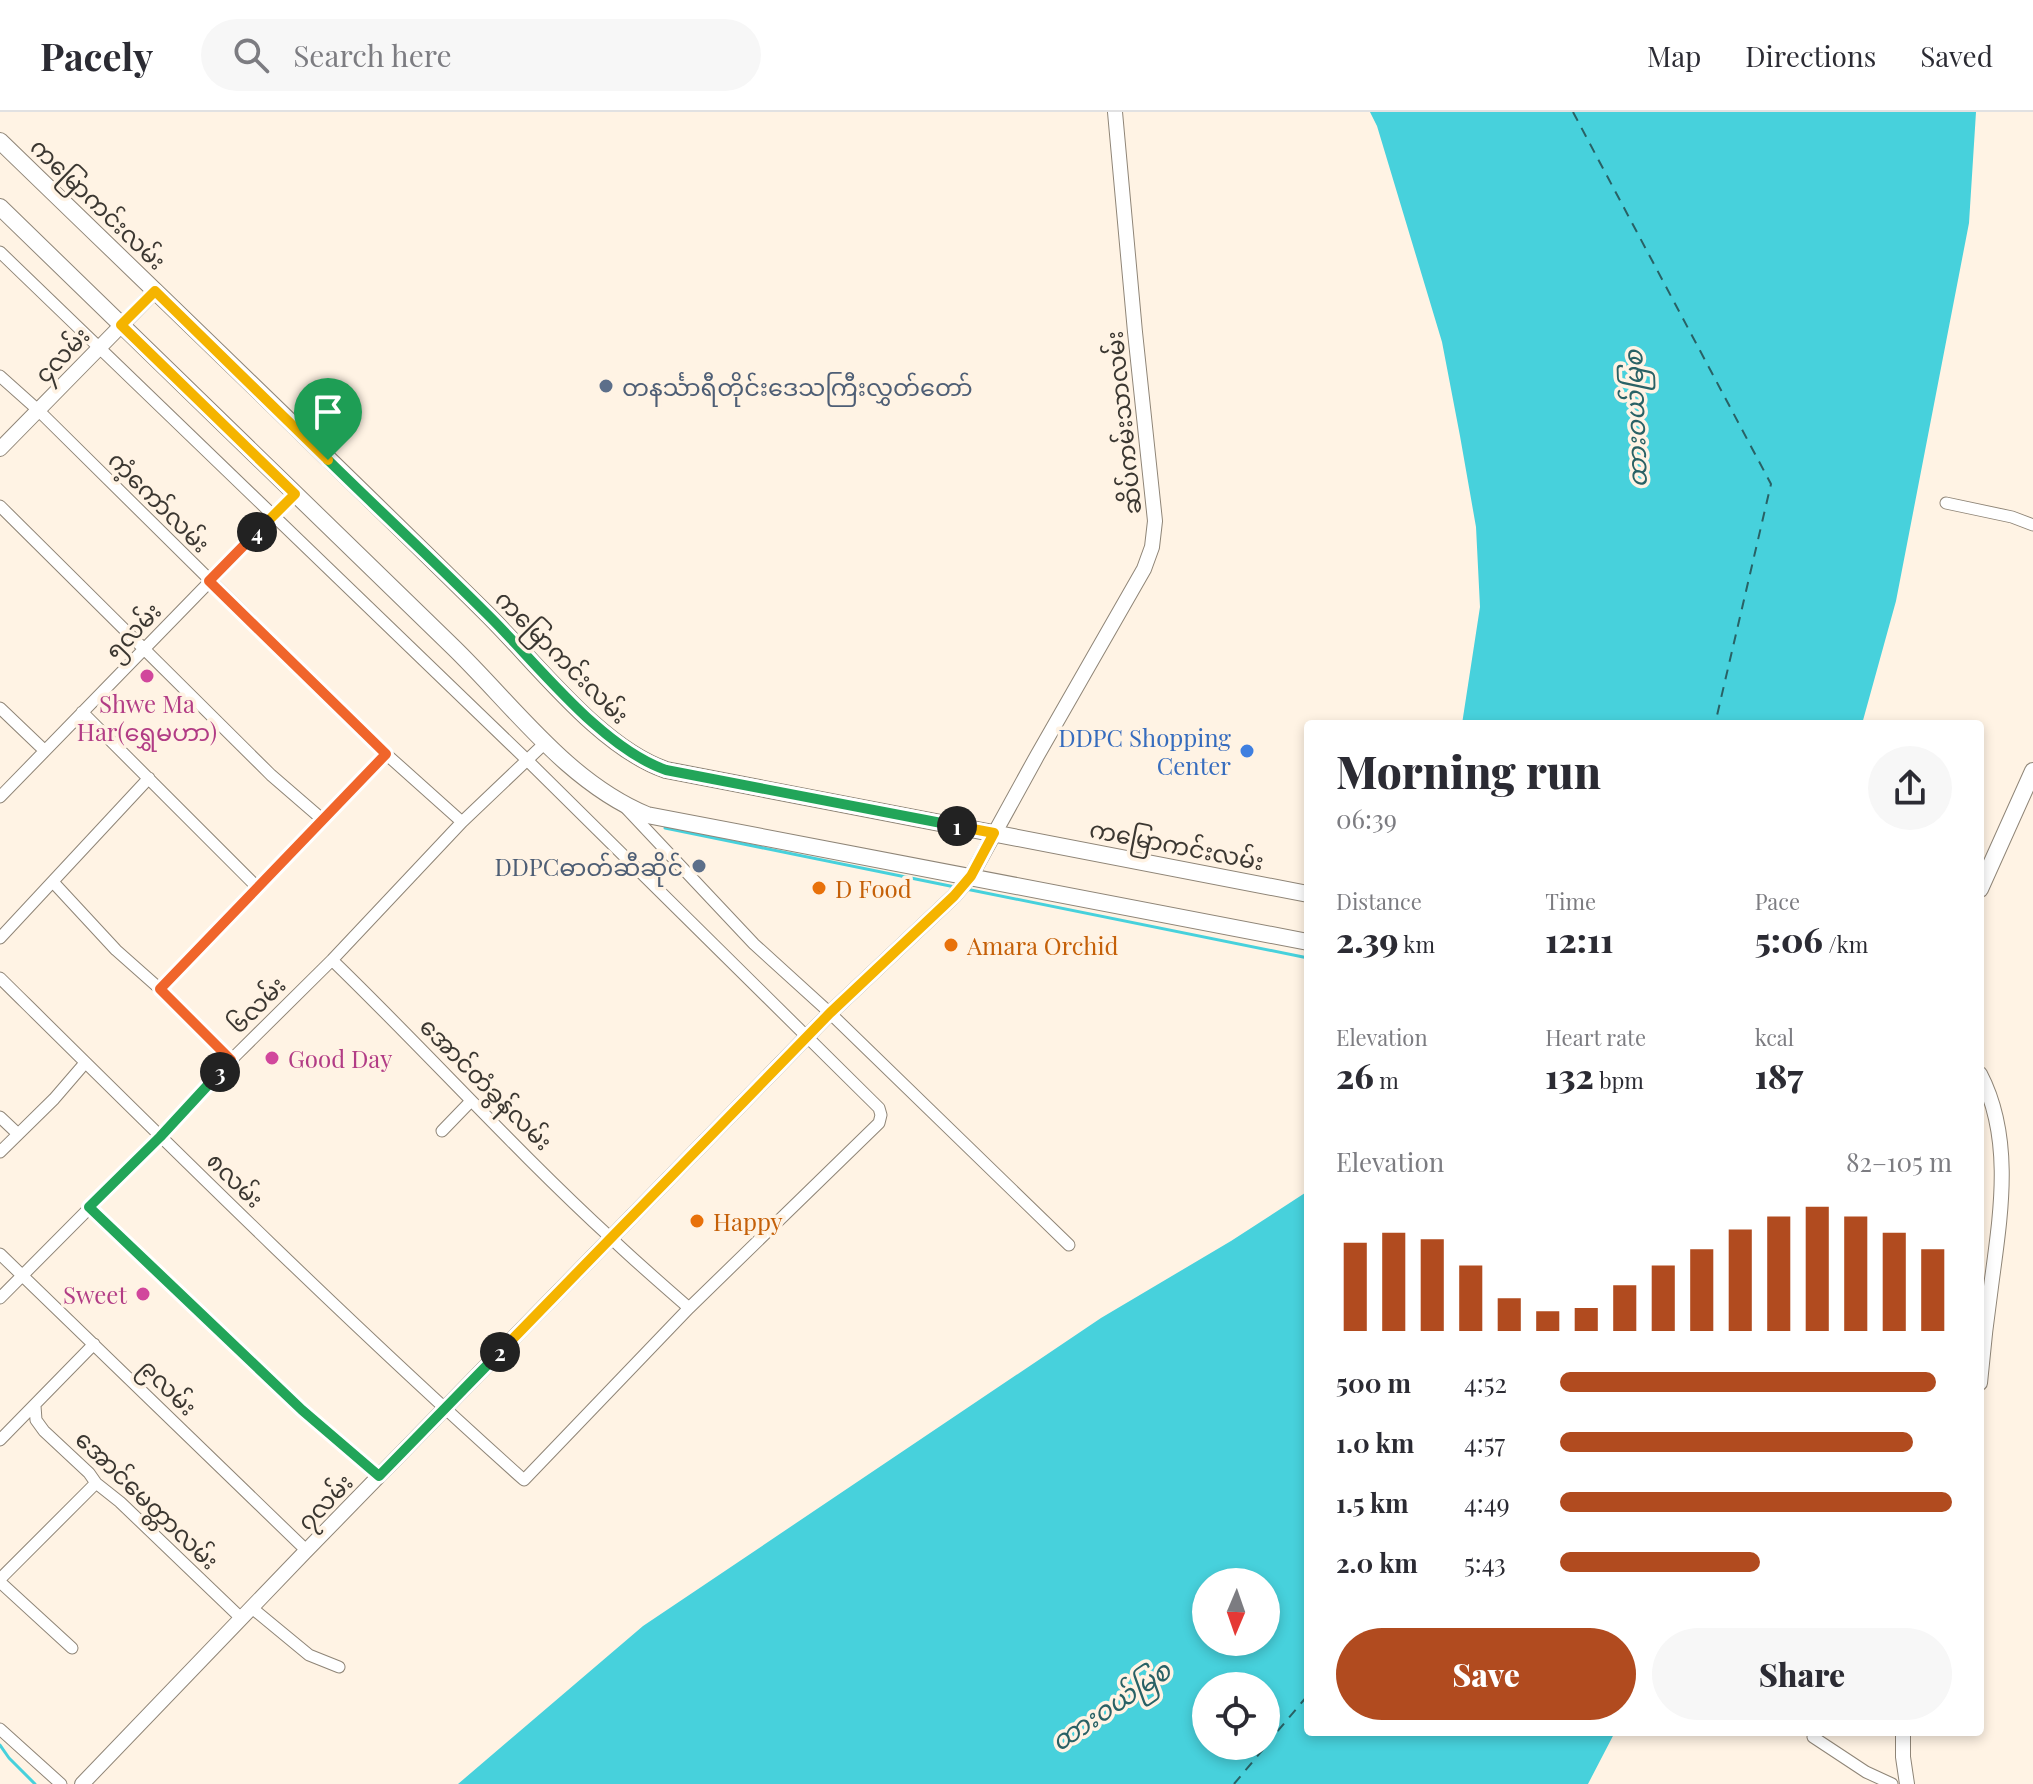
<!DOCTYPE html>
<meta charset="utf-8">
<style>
body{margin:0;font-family:"Playfair Display","Noto Sans Myanmar",serif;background:#f7f7f7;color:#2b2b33;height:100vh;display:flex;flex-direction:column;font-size:30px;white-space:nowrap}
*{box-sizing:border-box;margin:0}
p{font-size:26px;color:#7c7c81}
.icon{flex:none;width:44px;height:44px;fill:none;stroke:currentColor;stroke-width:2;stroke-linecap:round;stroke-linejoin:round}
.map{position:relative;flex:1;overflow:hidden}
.drawer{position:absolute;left:1304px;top:608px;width:680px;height:1016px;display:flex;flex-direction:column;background:#fff;border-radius:8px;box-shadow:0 4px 12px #0003}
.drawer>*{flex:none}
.needle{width:52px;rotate:182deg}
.buttons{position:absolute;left:1192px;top:1456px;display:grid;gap:16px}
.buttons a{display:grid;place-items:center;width:88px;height:88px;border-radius:50%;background:#fff;box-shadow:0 4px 12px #0003;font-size:40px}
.pin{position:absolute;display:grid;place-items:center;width:68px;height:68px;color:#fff;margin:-82px -34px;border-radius:50% 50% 50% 0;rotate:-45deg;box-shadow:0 0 8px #0007}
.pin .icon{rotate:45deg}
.km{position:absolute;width:40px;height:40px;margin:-20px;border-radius:50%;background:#222;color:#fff;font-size:22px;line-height:40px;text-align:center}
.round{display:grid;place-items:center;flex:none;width:84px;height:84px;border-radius:42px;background:#f7f7f7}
.head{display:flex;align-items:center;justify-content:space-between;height:136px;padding:0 32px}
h1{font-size:44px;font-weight:800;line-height:60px}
.metrics{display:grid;grid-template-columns:repeat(3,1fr);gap:12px;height:136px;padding:8px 32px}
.metrics div{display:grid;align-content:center}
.metrics b{font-size:34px;font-weight:800}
.metrics small{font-size:22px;font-weight:400}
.metrics p{font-size:22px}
.chart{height:224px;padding:16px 32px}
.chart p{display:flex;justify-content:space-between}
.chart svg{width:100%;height:144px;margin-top:8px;stroke:#b14b1f;stroke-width:6}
.action{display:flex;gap:16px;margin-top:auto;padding:16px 32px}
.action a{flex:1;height:92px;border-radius:48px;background:#b14b1f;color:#fff;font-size:32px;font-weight:800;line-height:92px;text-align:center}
.action a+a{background:#f7f7f7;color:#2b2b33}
ul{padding:0 32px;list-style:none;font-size:26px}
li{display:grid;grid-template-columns:128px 96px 1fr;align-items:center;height:60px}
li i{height:20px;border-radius:10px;background:#b14b1f}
header{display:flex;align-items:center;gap:48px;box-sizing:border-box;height:112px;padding:0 40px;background:#fff;border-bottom:2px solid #e1e1e2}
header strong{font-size:38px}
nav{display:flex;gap:44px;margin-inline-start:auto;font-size:28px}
.search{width:560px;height:72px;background:#f7f7f7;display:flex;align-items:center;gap:20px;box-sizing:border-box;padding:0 28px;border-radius:44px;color:#7c7c81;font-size:30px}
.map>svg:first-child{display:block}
.water{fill:#47d1dc;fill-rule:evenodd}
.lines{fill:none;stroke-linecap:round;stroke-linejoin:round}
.stream{stroke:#47d1dc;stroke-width:3}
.ferry{stroke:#296165;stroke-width:2;stroke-dasharray:10 8;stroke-linecap:butt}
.minor-casing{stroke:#8f8577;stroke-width:13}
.tertiary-casing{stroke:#8f8577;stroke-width:16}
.secondary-casing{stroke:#8f8577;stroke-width:18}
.minor{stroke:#fff;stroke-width:11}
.tertiary{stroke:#fff;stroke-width:14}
.secondary{stroke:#fff;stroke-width:16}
.split-1-casing{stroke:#fff;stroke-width:16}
.split-2-casing{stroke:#fff;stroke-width:16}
.split-3-casing{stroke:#fff;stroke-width:16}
.split-4-casing{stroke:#fff;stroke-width:16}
.split-5-casing{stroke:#fff;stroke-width:16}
.split-1{stroke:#22a559;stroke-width:10}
.split-2{stroke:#f5b400;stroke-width:10}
.split-3{stroke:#22a559;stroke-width:10}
.split-4{stroke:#f0652b;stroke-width:10}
.split-5{stroke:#f5b400;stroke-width:10}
.service-dot{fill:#5c6f8a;stroke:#fff3e4;stroke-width:3}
.hotel-dot{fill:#d1479c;stroke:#fff3e4;stroke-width:3}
.shop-dot{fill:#3f7fe0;stroke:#fff3e4;stroke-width:3}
.food-dot{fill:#e8710a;stroke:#fff3e4;stroke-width:3}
.labels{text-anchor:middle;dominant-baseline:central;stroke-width:7;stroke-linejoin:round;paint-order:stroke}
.street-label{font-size:24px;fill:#3b3731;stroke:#fff3e4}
.service-label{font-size:24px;fill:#4e5e75;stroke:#fff3e4;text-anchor:start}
.hotel-label{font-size:24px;fill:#b23c85;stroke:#fff3e4}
.shop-label{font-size:24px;fill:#366cbe;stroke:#fff3e4;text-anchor:end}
.food-label{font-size:24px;fill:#c56008;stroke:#fff3e4;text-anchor:start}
.water-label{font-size:26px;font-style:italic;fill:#296165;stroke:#fff3e4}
</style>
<header>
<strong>Pacely</strong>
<div class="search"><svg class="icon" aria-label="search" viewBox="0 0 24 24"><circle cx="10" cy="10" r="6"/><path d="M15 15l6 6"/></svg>Search here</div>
<nav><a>Map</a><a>Directions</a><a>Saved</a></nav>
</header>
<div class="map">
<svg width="2033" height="1672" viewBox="0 0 2033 1672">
<rect width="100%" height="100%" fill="#fff3e4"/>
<path class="water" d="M1370 0H1976L1969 111 1896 489 1862 612H1462L1480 495 1476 415 1460 324 1442 230 1377 14Z
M1308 1079V1620H1615L1588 1672H458L643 1514 1101 1206 1231 1129ZM1206 1470H1266V1530H1206ZM1206 1574H1266V1634H1206Z"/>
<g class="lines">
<path class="stream" d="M665 716 955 775
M966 777 1308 846
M0 1633 9 1646 35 1672"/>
<path class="ferry" d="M1573 0 1771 372 1715 612
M1266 1633 1308 1583
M1234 1672 1265 1635"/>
<g class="minor-casing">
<path id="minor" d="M0 140 527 648 879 996 881 1003 879 1011 689 1196C663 1173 637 1151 612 1127 515 1038 426 939 332 848
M0 264 38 298 386 642 462 710
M1946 391 2012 405 2033 413
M0 394 271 663 323 708
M0 596 44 638
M82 600 258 776
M0 685 295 382
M626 696 754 832 830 901 1069 1133
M53 770 116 838 160 877 231 948
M0 826 149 666
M0 866C172 1036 344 1207 524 1368L689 1196
M160 877 386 642
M0 1005 18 1022
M442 1019 471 989
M0 1040 54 987 85 951
M89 1095 302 1298 379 1364
M0 1142 306 1438
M0 1186 160 1025 231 948 332 848 462 710 545 631
M35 1294 36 1308 44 1319 89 1361 96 1371 120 1390 242 1507
M0 1328 94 1232
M0 1467 96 1371
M0 1470 72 1536
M252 1496 309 1543 339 1555
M0 1617 61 1672
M1813 1625 1866 1660 1892 1672"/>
</g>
<g class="tertiary-casing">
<path id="tertiary" d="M0 337 155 179
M1980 962C2013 1025 2001 1100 1992 1167 1987 1202 1983 1237 1980 1271
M1903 1620V1645L1907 1672
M82 1672 304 1441 830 901 954 784 971 764 1037 644 1144 457 1152 435 1155 409 1135 220 1115 0"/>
</g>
<g class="secondary-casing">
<path id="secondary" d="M0 29C162 186 325 342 485 500 536 550 599 635 666 658L1308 782
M0 95C151 241 302 387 452 534 513 593 567 670 647 703L1308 830
M1980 777 2033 659"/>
</g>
<use href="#minor" class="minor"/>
<use href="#tertiary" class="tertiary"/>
<use href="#secondary" class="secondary"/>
</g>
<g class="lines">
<g class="split-1-casing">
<path id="split-1" d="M328 348C381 400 435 450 487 502 537 551 600 635 666 658L957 714"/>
</g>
<g class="split-2-casing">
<path id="split-2" d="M500 1240 830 901 954 784 971 764 994 721 957 714"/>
</g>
<g class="split-3-casing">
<path id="split-3" d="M220 960 160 1025 89 1095 302 1298 379 1364 500 1240"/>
</g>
<g class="split-4-casing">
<path id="split-4" d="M220 960 231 948 160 877 386 642 209 469 257 420"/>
</g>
<g class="split-5-casing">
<path id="split-5" d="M257 420 295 382 121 213 155 179 328 348"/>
</g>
<use href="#split-1" class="split-1"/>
<use href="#split-2" class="split-2"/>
<use href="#split-3" class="split-3"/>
<use href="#split-4" class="split-4"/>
<use href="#split-5" class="split-5"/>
</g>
<g class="service-dot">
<circle cx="606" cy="274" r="8"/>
<circle cx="699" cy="754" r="8"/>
</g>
<g class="hotel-dot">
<circle cx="147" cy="564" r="8"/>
<circle cx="272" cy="946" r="8"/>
<circle cx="143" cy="1182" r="8"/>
</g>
<circle class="shop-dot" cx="1247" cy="639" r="8"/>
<g class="food-dot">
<circle cx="819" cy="776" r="8"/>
<circle cx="951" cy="833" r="8"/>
<circle cx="697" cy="1109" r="8"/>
</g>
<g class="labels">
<g class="street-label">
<text transform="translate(99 91) rotate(44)">ကမြောကင်းလမ်း</text>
<text transform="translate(61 242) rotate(-46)">၄လမ်း</text>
<text transform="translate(1122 311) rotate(-96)">ဆိပ်ကမ်းသာလမ်း</text>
<text transform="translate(160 389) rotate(45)">ကံ့ကော်လမ်း</text>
<text transform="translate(132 518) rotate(-46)">၅လမ်း</text>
<text transform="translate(563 544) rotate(45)">ကမြောကင်းလမ်း</text>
<text transform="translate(1177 732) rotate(11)">ကမြောကင်းလမ်း</text>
<text transform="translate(256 892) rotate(-45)">၆လမ်း</text>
<text transform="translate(487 971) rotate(45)">အောင်တံခွန်လမ်း</text>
<text transform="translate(236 1067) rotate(44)">၈လမ်း</text>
<text transform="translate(169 1274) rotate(45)">၉လမ်း</text>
<text transform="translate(148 1387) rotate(44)">အောင်မေတ္တာလမ်း</text>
<text transform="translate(324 1389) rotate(-46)">၇လမ်း</text>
</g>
<g class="service-label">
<text x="622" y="274">တနင်္သာရီတိုင်းဒေသကြီးလွှတ်တော်</text>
<text x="683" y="754" text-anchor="end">DDPCဓာတ်ဆီဆိုင်</text>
</g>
<g class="hotel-label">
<text x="147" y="591">Shwe Ma<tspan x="147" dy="28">Har(‌‌ရွှေမဟာ)</tspan></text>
<text x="288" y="946" text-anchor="start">Good Day</text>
<text x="127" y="1182" text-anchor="end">Sweet</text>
</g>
<g class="shop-label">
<text x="1231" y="625">DDPC Shopping<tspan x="1231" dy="28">Center</tspan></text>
</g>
<g class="food-label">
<text x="835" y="776">D Food</text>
<text x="967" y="833">Amara Orchid</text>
<text x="713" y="1109">Happy</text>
</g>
<g class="water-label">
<text transform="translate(1634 307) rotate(-92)">ထားဝယ်မြစ</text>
<text transform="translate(1110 1593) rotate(-34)">ထားဝယ်မြစ</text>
</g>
</g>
</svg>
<div class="buttons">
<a><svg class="needle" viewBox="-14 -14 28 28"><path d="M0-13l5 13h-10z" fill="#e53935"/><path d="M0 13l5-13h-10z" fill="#7c7c81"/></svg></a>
<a><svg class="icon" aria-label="locate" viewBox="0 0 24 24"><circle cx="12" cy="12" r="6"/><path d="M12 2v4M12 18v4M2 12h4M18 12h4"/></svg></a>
</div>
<div class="pin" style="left:328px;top:348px;background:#1e9e55"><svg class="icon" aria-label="arrive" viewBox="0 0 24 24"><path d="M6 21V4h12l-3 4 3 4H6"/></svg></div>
<b class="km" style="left:957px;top:714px">1</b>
<b class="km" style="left:500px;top:1240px">2</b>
<b class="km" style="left:220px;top:960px">3</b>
<b class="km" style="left:257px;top:420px">4</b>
<section class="drawer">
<div class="head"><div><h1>Morning run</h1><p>06:39</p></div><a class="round"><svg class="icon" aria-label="share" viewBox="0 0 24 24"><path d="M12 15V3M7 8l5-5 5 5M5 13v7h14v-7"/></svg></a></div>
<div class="metrics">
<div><p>Distance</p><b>2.39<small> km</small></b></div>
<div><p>Time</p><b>12:11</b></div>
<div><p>Pace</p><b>5:06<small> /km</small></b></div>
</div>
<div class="metrics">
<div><p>Elevation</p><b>26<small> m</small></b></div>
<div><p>Heart rate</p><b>132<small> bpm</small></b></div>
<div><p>kcal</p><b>187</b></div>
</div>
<div class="chart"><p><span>Elevation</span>82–105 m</p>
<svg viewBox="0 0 160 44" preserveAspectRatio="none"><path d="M5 44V17M15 44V14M25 44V16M35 44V24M45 44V34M55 44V38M65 44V37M75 44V30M85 44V24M95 44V19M105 44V13M115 44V9M125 44V6M135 44V9M145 44V14M155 44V19"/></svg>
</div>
<ul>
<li><b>500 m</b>4:52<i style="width:96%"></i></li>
<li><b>1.0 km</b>4:57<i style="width:90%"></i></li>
<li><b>1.5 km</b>4:49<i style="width:100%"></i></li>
<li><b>2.0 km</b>5:43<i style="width:51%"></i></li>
</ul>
<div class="action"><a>Save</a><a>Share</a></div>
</section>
</div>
